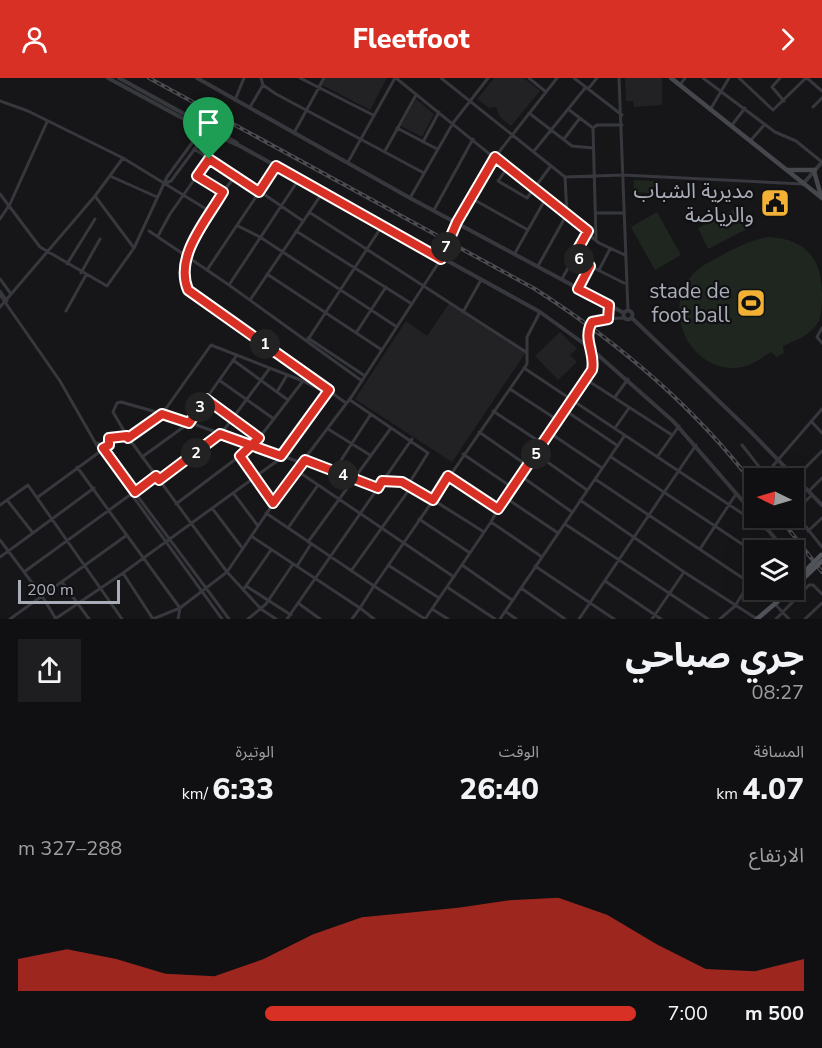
<!DOCTYPE html>
<html lang="ar">
<meta charset="utf-8">
<style>
body{margin:0;font-family:"Nunito Sans","Noto Sans Arabic",sans-serif;background:#1e1e20;color:#f1f3f6;direction:rtl;height:100vh;display:flex;flex-direction:column;font-size:22px;white-space:nowrap}
*{box-sizing:border-box;margin:0}
p{font-size:20px;color:#9c9d9f}
.icon{flex:none;width:33px;height:33px;fill:none;stroke:currentColor;stroke-width:2;stroke-linecap:round;stroke-linejoin:round}
.map{position:relative;height:541px;overflow:hidden;direction:ltr}
.details{display:flex;flex-direction:column;background:#101012;flex:1}
.details>*{flex:none}
.needle{width:39px;rotate:275deg}
.buttons{position:absolute;left:744px;top:390px;display:grid;gap:12px}
.buttons a{display:grid;place-items:center;width:60px;height:60px;border-radius:0px;background:#101012;box-shadow:0 6px 24px #0002,0 0 0 2px #303032;font-size:30px}
.scale{position:absolute;left:18px;bottom:15px;width:102px;box-sizing:border-box;padding-left:6px;border:3px solid #a8adb8;border-top:0;font-size:16px;line-height:21px;white-space:nowrap;color:#a8adb8;-webkit-text-stroke:4px #111113;paint-order:stroke}
.pin{position:absolute;display:grid;place-items:center;width:51px;height:51px;color:#fff;margin:-62px -26px;border-radius:50% 50% 50% 0;rotate:-45deg;box-shadow:0 0 6px #0007}
.pin .icon{rotate:45deg}
.km{position:absolute;width:30px;height:30px;margin:-15px;border-radius:50%;background:#222;color:#fff;font-size:16px;line-height:30px;text-align:center}
.round{display:grid;place-items:center;flex:none;width:63px;height:63px;border-radius:0px;background:#1e1e20}
.headline{display:flex;align-items:center;justify-content:space-between;height:102px;padding:0 18px}
h1{font-size:33px;font-weight:800;line-height:45px}
.metrics{display:grid;grid-template-columns:repeat(3,1fr);gap:9px;height:102px;padding:6px 18px}
.metrics div{display:grid;align-content:center}
.metrics b{font-size:30px;font-weight:800}
.metrics small{font-size:16px;font-weight:400}
.metrics p{font-size:16px}
.chart{height:168px;padding:12px 18px}
.chart p{display:flex;justify-content:space-between}
.chart svg{width:100%;height:108px;margin-top:6px;fill:#d93025;opacity:.7}
ul{padding:0 18px;list-style:none;font-size:20px}
li{display:grid;grid-template-columns:96px 72px 1fr;align-items:center;height:45px}
li i{height:15px;border-radius:8px;background:#d93025}
header{display:flex;justify-content:space-between;align-items:center;height:78px;padding:0 18px;background:#d93025;color:#fff;font-size:27px;font-weight:800}
.map>svg:first-child{display:block}
.built{fill:#222225}
.green{fill:#1e261f}
.lines{fill:none;stroke-linecap:round;stroke-linejoin:round}
.minor{stroke:#37383d;stroke-width:3}
.tertiary{stroke:#37383d;stroke-width:4}
.secondary{stroke:#45474d;stroke-width:4.5}
.primary{stroke:#53555c;stroke-width:4.5}
.rail-casing{stroke:#4a4c52;stroke-width:4}
.rail{stroke:#111113;stroke-width:1.5;stroke-dasharray:4.5;stroke-linecap:butt}
.primary-bridge{stroke:#53555c;stroke-width:4.5}
.route-casing{stroke:#fff;stroke-width:12}
.route{stroke:#d93025;stroke-width:8}
.labels{text-anchor:middle;dominant-baseline:central;stroke-width:4.5;stroke-linejoin:round;paint-order:stroke}
.poi-label{font-size:21px;fill:#a8adb8;stroke:#111113;text-anchor:end}
</style>
<header><svg class="icon" aria-label="forward" viewBox="0 0 24 24"><path d="M9 5l7 7-7 7"/></svg>Fleetfoot<svg class="icon" aria-label="person" viewBox="0 0 24 24"><circle cx="12" cy="8" r="4"/><path d="M4 21q1-7 8-7t8 7"/></svg></header>
<div class="map">
<svg width="822" height="541" viewBox="0 0 822 541">
<rect width="100%" height="100%" fill="#161618"/>
<path class="built" d="M326 0H387L370 32 322 7Z
M494 0H524L540 13 511 48 500 39 496 29 489 30 477 21Z
M625 0H662V27L634 29 633 23H626Z
M416 21 434 36 422 59 401 48Z
M450 224 526 274 452 384 355 321 406 243 427 258Z
M560 254 577 271 570 277 577 284 558 302 535 278Z"/>
<path class="green" d="M634 102 655 103V115L633 114Z
M737 130 747 151 708 171 698 150Z
M657 134 681 177 655 192 631 149Z
M769 159C806 161 822 181 822 216 822 225 822 235 819 243 811 257 797 262 783 268L784 275 777 279 771 274C763 279 752 287 743 289 695 298 662 240 689 201 698 188 712 183 726 175 741 168 753 161 769 159Z"/>
<g class="lines">
<path class="minor" d="M261 0 263 7 276 16 424 95
M300 0 373 37
M396 0 599 165 625 177
M441 0 565 99 623 97 803 106
M529 0 546 14
M574 0 622 37
M619 0 628 233
M703 0 775 54 796 63 822 84
M739 0 773 32 806 0
M780 0 772 9 784 23
M807 0 822 13
M680 7 685 0
M588 11 597 0
M235 22 244 0
M0 23 28 33 123 80 211 134
M250 29 263 7
M813 29 822 20
M568 31 593 50 596 161
M710 32 729 0
M529 35 572 68 593 70
M732 47 745 30
M397 50 437 71
M593 50 597 47H622
M294 55 324 0
M564 61 580 40
M751 62 765 46
M423 64 439 34
M194 71 236 97
M385 73 416 17
M534 73 586 9
M348 84 395 0
M508 89 498 103 527 120 550 89
M110 98 157 119
M197 98 223 114
M299 101 229 207 362 303
M166 105 171 103 208 53
M0 116 40 169 107 208 134 170 167 99 203 50
M95 118 134 170
M410 120 453 45 488 0
M471 120 528 152
M434 132 473 61
M309 134 526 274
M596 135H624
M0 141 10 126 47 44
M303 143 236 97 223 114 186 177C180 197 185 210 201 222L346 325
M238 148 260 159 397 249
M149 153 207 192
M296 153 412 226
M158 158 170 136 223 61
M515 175 546 120
M574 178 590 188
M67 186 95 141
M538 188 567 136 565 99
M599 192 610 171
M81 195 100 161
M267 196 382 272
M0 201 11 216
M562 201 588 153
M229 207 207 192 276 89
M578 211 590 188 624 205
M0 213 7 223
M0 217 60 303 100 373 222 541
M250 222 323 114
M0 229 95 118 123 80
M66 233 86 197
M463 234 481 202
M540 234 527 259V286L374 508 425 541 491 444 542 479
M822 250 817 259 822 265
M356 255 386 209
M308 260 365 298
M307 263 382 148
M233 282 288 322
M524 290 767 452
M219 302 274 341
M587 302 672 357
M510 311 559 343
M277 314 287 297
M615 319 628 301
M205 321 259 360
M350 322 428 375 408 407
M493 333 543 366
M566 333 618 368
M811 343 822 355
M615 350 629 330
M328 351 370 377
M479 354 528 388
M550 355 602 390
M128 360 162 336 211 267 303 303 327 315
M98 365 229 541
M742 367 768 400
M463 376 513 410
M536 376 587 412
M240 378 273 425
M142 379 189 345 237 277
M611 379 754 474
M657 379 679 348
M305 382 378 409
M77 389 180 530 178 541
M296 392 454 499
M334 393 371 336
M765 397 822 331
M448 398 498 431 592 292C596 276 585 263 591 246L601 241 625 240
M521 398 572 434
M595 401 750 505
M794 401 822 373
M159 402 221 356 270 290
M383 403 402 404 411 408 484 454
M809 413 822 400
M234 416 258 448
M38 419 109 367V360L126 358
M506 420 558 455
M7 422 33 455 94 410
M580 422 684 494
M176 426 253 368 303 303
M0 427 28 407 122 541
M212 430 243 471
M794 434 822 469
M794 434 812 417
M266 435 374 508 360 530 374 541
M419 441 470 475
M491 444 498 431
M565 446 708 541
M288 450 318 407
M808 453 822 440
M251 458 360 530 352 541
M0 462 24 494 156 398
M308 464 391 350
M700 471 736 416
M770 472 777 462
M0 479 33 455
M388 487 439 520
M462 487 512 522
M297 488 311 466
M535 488 614 541
M351 493 411 409
M24 494 42 518 127 457
M123 495 153 541
M605 503 661 541
M62 504 89 541
M246 508 291 537
M447 509 495 541
M521 510 565 541
M243 512 271 472
M298 525 320 541
M774 525 789 541
M432 531 448 541
M505 533 516 541
M10 541 42 518 56 541
M55 541 123 495 277 383 329 312
M153 541 180 530 227 494 296 392 352 318 441 181 457 144 495 79 557 0
M248 541 266 526 293 486
M276 541 261 531 227 494 127 358 113 334 117 325 121 324 174 339 302 385
M287 541 412 361
M500 541 625 357
M579 541 696 367
M652 541 684 494 757 541
M720 541 735 528 754 497
M776 541 809 507H813L822 516
M805 541 822 525"/>
<path class="tertiary" d="M108 0 208 54 240 68 540 234 590 270 673 343 754 436
M119 0 237 65
M197 0 410 120 624 235
M803 106 822 84
M623.5 237a4.5 4.5 0 1 1 9 0a4.5 4.5 0 1 1-9 0Z
M632 240 748 351 822 427
M608 241 609 227
M758 440 785 472
M794 485 802 497"/>
<path class="secondary" d="M671 0 822 120
M788 92H815
M814 93 821 118"/>
<path class="primary" d="M794 505 804 494
M794 509 807 497
M757 541 791 512"/>
<g class="rail-casing">
<path id="rail" d="M149 0 535 211C619 265 693 327 754 407
M780 440 822 494"/>
</g>
<use href="#rail" class="rail"/>
<path class="primary-bridge" d="M804 494 821 477
M807 497 822 483"/>
</g>
<g class="lines">
<g class="route-casing">
<path id="route" d="M209 81 197 98 223 114C207 142 174 178 188 212L329 312 281 378 220 356 159 402 156 398 135 414 103 370 109 367V360L127 358 128 360 162 336 189 345 206 321 259 360 240 378 273 425 305 382 378 410 382 403 402 404 433 422 448 398 498 431 592 292C596 275 582 261 592 244L608 241 609 227 578 211 590 188 574 178 588 153 495 79 457 144 441 181 276 88 259 114 209 81"/>
</g>
<use href="#route" class="route"/>
</g>
<defs>
<g id="civic-square" transform="scale(1.5)"><rect x="-9" y="-9" width="18" height="18" rx="4" fill="#f2b134" stroke="#111113"/><path d="M-.6-6.5H3V-4.5H.6V-3L4-1V1h2V6H-6V1h2V-1L-.6-3ZM-1.2 2.5V6h2.4V2.5Z" fill="#111"/></g>
<g id="stadium-square" transform="scale(1.5)"><rect x="-9" y="-9" width="18" height="18" rx="4" fill="#f2b134" stroke="#111113"/><path d="M0-5a6.5 5 0 1 0 0 10a6.5 5 0 1 0 0-10ZM-3.5-1.8h7v3.6h-7Z" fill="#111"/></g>
</defs>
<g fill-rule="evenodd">
<use href="#civic-square" x="775" y="125"/>
<use href="#stadium-square" x="751" y="225"/>
</g>
<g class="labels">
<g class="poi-label">
<text x="754" y="113">مديرية الشباب<tspan x="754" dy="24">والرياضة</tspan></text>
<text x="730" y="213">stade de<tspan x="730" dy="24">foot ball</tspan></text>
</g>
</g>
</svg>
<div class="buttons">
<a><svg class="needle" viewBox="-14 -14 28 28"><path d="M0-13l5 13h-10z" fill="#e53935"/><path d="M0 13l5-13h-10z" fill="#9c9d9f"/></svg></a>
<a><svg class="icon" aria-label="layers" viewBox="0 0 24 24"><path d="M12 4l9 5-9 5-9-5zM3 14l9 5 9-5"/></svg></a>
</div>
<div class="scale">200 m</div>
<div class="pin" style="left:209px;top:81px;background:#1e9e55"><svg class="icon" aria-label="arrive" viewBox="0 0 24 24"><path d="M6 21V4h12l-3 4 3 4H6"/></svg></div>
<b class="km" style="left:265px;top:266px">1</b>
<b class="km" style="left:196px;top:375px">2</b>
<b class="km" style="left:200px;top:329px">3</b>
<b class="km" style="left:343px;top:397px">4</b>
<b class="km" style="left:536px;top:376px">5</b>
<b class="km" style="left:579px;top:181px">6</b>
<b class="km" style="left:446px;top:169px">7</b>
</div>
<section class="details">
<div class="headline"><div><h1>جري صباحي</h1><p>08:27</p></div><a class="round"><svg class="icon" aria-label="share" viewBox="0 0 24 24"><path d="M12 15V3M7 8l5-5 5 5M5 13v7h14v-7"/></svg></a></div>
<div class="metrics">
<div><p>المسافة</p><b>4.07<small> km</small></b></div>
<div><p>الوقت</p><b>26:40</b></div>
<div><p>الوتيرة</p><b>6:33<small> /km</small></b></div>
</div>
<div class="chart"><p><span>الارتفاع</span>288–327 m</p>
<svg viewBox="0 0 160 44" preserveAspectRatio="none"><path d="M0 44V31L10 27L20 31L30 37L40 38L50 31L60 21L70 14L80 12L90 10L100 7L110 6L120 13L130 25L140 35L150 36L160 31V44z"/></svg>
</div>
<ul>
<li><b>500 m</b>7:00<i style="width:60%"></i></li>
</ul>
</section>
